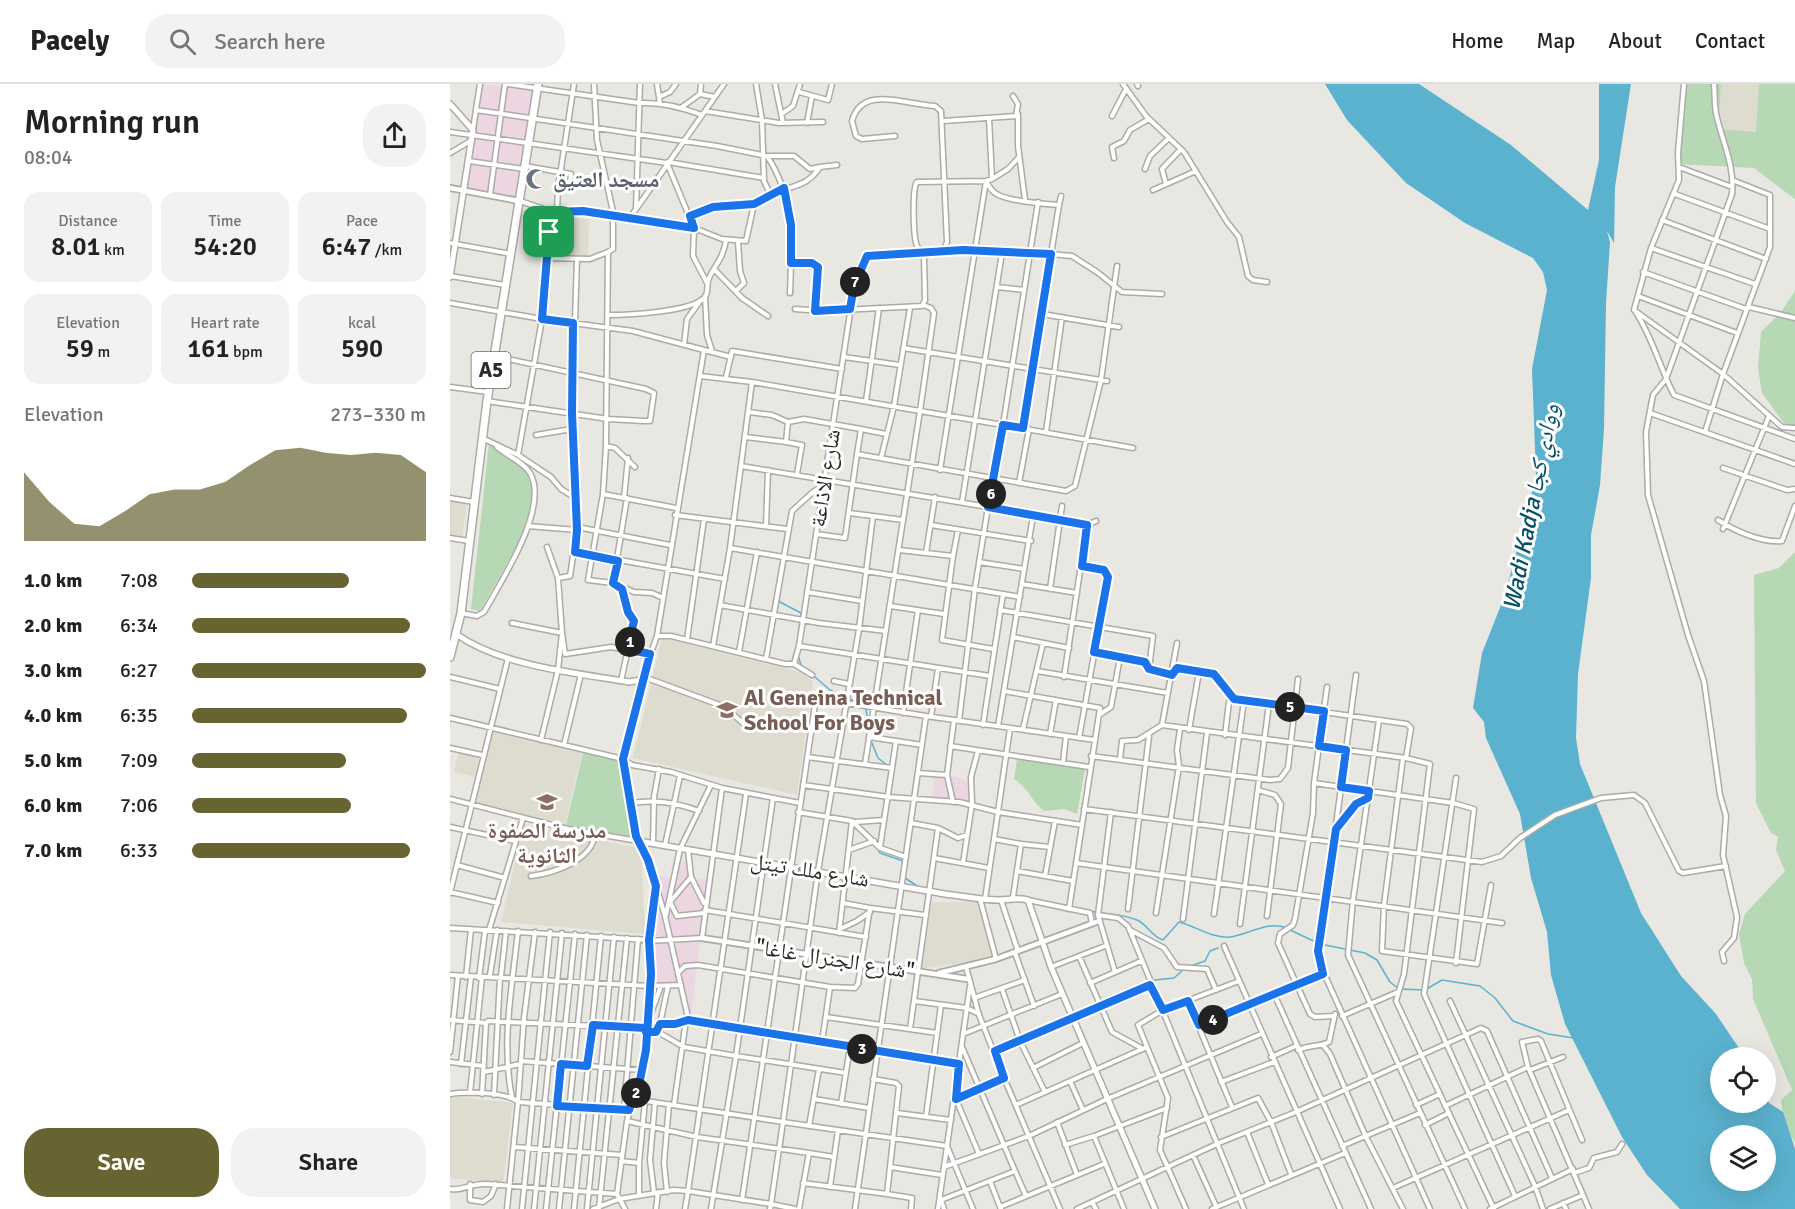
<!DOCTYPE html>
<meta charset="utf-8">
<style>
body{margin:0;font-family:Signika,"Noto Naskh Arabic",sans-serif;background:#f2f2f2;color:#222;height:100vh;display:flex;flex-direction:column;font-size:22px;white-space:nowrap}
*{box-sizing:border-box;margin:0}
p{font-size:20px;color:#767676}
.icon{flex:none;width:33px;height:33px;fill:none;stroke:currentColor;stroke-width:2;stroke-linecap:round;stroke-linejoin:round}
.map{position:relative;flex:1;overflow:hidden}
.drawer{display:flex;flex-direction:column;background:#fff;width:450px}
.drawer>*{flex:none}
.buttons{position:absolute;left:1260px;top:963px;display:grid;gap:12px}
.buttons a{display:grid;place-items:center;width:66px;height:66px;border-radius:50%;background:#fff;box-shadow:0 6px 24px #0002;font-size:30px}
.pin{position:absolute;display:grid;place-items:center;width:51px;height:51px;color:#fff;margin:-26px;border-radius:12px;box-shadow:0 3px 9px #0006}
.km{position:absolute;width:30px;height:30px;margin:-15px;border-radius:50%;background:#222;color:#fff;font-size:16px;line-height:30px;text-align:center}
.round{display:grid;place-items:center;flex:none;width:63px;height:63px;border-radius:24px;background:#f2f2f2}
.summary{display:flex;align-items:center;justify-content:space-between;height:102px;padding:0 24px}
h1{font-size:33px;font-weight:600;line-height:45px}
.figures{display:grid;grid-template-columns:repeat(3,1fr);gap:9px;height:102px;padding:6px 24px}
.figures div{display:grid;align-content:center;border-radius:15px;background:#f2f2f2;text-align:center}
.figures b{font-size:26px;font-weight:600}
.figures small{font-size:16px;font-weight:400}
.figures p{font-size:16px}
.chart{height:168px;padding:12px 24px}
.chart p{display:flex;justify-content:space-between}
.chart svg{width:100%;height:108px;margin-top:6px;fill:#676431;opacity:.7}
.primary-button{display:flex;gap:12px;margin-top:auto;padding:12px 24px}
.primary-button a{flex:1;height:69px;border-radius:24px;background:#676431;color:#fff;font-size:24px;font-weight:600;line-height:69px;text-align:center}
.primary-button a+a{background:#f2f2f2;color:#222}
ul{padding:0 24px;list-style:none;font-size:20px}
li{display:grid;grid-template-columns:96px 72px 1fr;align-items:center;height:45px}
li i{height:15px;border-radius:8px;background:#676431}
header{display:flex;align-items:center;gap:36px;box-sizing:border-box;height:84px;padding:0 30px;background:#fff;border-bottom:2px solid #e0e0e0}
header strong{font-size:28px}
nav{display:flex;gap:33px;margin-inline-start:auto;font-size:21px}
.search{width:420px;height:54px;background:#f2f2f2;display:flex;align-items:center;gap:15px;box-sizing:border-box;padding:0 21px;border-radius:24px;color:#767676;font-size:22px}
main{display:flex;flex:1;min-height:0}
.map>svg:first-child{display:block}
.commercial{fill:#ecd6e2}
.built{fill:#dedbcf}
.green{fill:#b7d8b4}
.water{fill:#5bb2cf;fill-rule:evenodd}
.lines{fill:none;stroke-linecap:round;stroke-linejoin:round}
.stream{stroke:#5bb2cf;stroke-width:1.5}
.minor-casing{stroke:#acaba6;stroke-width:7}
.tertiary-casing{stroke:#acaba6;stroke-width:8}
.secondary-casing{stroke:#acaba6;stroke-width:8}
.trunk-casing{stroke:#acaba6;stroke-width:10}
.minor{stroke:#fff;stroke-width:4}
.tertiary{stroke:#fff;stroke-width:4.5}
.secondary{stroke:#fff;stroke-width:5}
.trunk{stroke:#fff;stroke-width:7}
.route-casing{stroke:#fff;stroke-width:12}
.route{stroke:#1a73e8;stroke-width:8}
.labels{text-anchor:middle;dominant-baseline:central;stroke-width:6;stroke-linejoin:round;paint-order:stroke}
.shield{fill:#fff;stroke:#6b6b69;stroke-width:1.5}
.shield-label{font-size:21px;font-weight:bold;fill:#2b2b29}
.worship-label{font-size:22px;font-weight:bold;fill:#5b616d;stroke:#fff;text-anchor:start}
.street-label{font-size:22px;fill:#2b2b29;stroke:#fff}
.education-label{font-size:22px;font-weight:bold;fill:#785e54;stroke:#fff;text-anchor:start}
.water-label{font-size:24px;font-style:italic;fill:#065368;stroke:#fff}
</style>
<header>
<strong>Pacely</strong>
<div class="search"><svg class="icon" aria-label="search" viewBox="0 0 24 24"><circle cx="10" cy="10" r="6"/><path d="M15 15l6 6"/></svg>Search here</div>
<nav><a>Home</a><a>Map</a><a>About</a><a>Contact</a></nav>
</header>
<main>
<section class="drawer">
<div class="summary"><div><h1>Morning run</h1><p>08:04</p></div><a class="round"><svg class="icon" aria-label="share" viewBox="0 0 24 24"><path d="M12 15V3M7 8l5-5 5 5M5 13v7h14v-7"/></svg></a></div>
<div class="figures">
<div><p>Distance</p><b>8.01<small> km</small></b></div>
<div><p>Time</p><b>54:20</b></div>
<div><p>Pace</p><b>6:47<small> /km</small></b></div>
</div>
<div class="figures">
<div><p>Elevation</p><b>59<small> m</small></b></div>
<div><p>Heart rate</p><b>161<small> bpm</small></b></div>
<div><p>kcal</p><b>590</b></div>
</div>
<div class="chart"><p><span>Elevation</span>273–330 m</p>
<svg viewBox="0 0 160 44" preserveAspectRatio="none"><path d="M0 44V16L10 28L20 37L30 38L40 32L50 25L60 23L70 23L80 20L90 13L100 7L110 6L120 8L130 9L140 8L150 9L160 16V44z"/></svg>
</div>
<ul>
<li><b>1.0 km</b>7:08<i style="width:67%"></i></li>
<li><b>2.0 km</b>6:34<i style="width:93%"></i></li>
<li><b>3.0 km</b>6:27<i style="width:100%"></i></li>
<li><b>4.0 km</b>6:35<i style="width:92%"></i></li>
<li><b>5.0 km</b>7:09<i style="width:66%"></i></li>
<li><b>6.0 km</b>7:06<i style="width:68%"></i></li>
<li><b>7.0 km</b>6:33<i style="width:93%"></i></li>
</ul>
<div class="primary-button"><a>Save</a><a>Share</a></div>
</section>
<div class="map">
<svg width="1345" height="1125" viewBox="0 0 1345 1125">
<rect width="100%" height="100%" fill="#e8e7e1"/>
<path class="commercial" d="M32 0 85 5 68 115 15 105Z
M499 691 523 699 519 722 482 714 485 693Z
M229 777 241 778 243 794 257 796 241 932 231 900 201 901V843L207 802 206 791 225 795Z"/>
<path class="built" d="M1271 0H1309L1306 48 1268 46Z
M106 130 139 136 138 172 100 173Z
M0 415 17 417 12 455 0 453Z
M212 554 350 588 363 598 347 711 183 674Z
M41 645 132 669 115 740 23 719Z
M9 668 29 673 25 693 4 688Z
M74 740 191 765 195 850 51 838Z
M482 818H527L543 874 471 885Z
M0 1012 63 1019 53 1099 0 1094Z"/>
<path class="green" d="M1235 0H1271L1268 45 1306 48 1309 0H1345V115L1304 84 1226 80Z
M1345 207V341L1336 342 1312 309 1308 284 1311 248 1331 228Z
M39 359 76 387 82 403V420L69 458 30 527 21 525Z
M1345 468V1059L1335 1043 1331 1016 1342 1006 1303 915 1302 895 1294 879 1289 850 1295 830 1335 787 1326 766 1328 753 1321 749 1306 719 1304 491 1329 484Z
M133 669 172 678 185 755 116 741Z
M567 675 635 685 627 730 614 725 594 727C582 718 577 702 564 695Z"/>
<path class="water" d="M875 0H969L1061 61 1138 126 1149 76V0H1181L1165 103 1164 159 1157 147 1160 158 1156 219 1154 345 1150 401 1141 451V494L1128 590 1126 654 1130 680 1191 829 1231 892 1266 930 1295 973 1270 974V1018H1316V1013L1319 1019 1333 1028 1345 1065V1125H1230L1197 1091 1172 1053 1115 940 1101 891 1097 848 1081 794 1070 730 1036 654 1034 638 1023 624 1032 569 1055 511 1086 393 1082 285 1097 206 1093 188 1083 174 1015 139 956 99 897 36ZM1270 1052H1316V1096H1270Z"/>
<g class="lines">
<path class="stream" d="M328 517 351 529 347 561
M348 571 351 581 380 606 413 621
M416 625 419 647
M420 654 428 674 438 682
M428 760 435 714
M427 764 430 769 453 777V781
M455 794 469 803
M581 819 615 826
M640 827C656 831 671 829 687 836 697 840 701 852 713 856L729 838C745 842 763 855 780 853 797 851 819 836 836 844
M840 846 870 860 915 869 927 876 940 898 949 905 975 906 992 896 1030 902 1045 914 1063 937 1098 950 1124 954
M738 883 755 877 760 867 768 864
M702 900 705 896 724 894 734 885
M654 923 699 903
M607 943 622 936"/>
<g class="minor-casing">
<path id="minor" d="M58 0 189 19C211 18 232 23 252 31
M144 0 147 56 164 132
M207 0 210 20
M325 0 333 39
M673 0 696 32 734 68 777 138 789 153 798 192 803 196 817 198
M687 0 688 2
M1234 0 1228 69 1229 96 1201 164 1184 226 1273 290 1332 343 1345 344
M1264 0C1265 11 1264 23 1267 34 1273 58 1285 84 1282 110L1216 295 1203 311 1196 348 1198 411 1238 551 1254 597 1270 711 1276 732 1273 771 1287 833 1284 854 1272 868 1274 877
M349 8 378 16 382 0
M250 10 251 0
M209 13 220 8 226 0
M232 23 250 10 265 13
M26 26 267 62 317 72H344L360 85 370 83
M255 27 329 39 373 38
M333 29 343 22 350 0
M568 30V62L575 116
M662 32 676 5
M493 37 566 32 568 20 563 12
M357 39 362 12
M23 45 30 0
M0 48 217 79 244 144 243 172 257 199
M445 52 412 55 406 52 402 37C412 0 456 21 485 22L491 27 497 158 494 166
M0 69 22 56
M317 72C345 114 342 159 340 209
M664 74 662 63 674 57 680 46 699 35
M19 77 74 85
M218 78 314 94
M75 82 121 90 120 98 108 104
M1229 83 1282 103
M695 85 700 72 719 54
M542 95 558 85 569 73
M716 100 712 85 731 65
M703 106 746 87
M1225 110 1320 145
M40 111 55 0
M321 112C344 99 355 105 370 83L387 81
M70 117 103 128 133 127 163 132V165L158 168 156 362 153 410 138 496 163 499 184 508 202 509 213 514
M588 118 553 341 683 364
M186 125 190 0
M107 127 108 104 124 0
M163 132 244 144 272 155 296 157 304 120 321 112 314 97 312 36 306 0
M240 132 263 123 304 120
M179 135 274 0
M1212 136 1316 175
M0 159 61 170
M1201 164 1305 200
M474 170C472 168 468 165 467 162 463 153 462 103 467 98L536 97C538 101 541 106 545 109 556 117 594 120 609 121L611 112
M97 174 140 175 158 168
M341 179 367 181 365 227
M264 185 292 214 318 232
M1193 188 1296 225
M0 192 55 201
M547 203 574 206
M286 207 294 199 290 187 288 158
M255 212 257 251 262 267
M1188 212 1287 249
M0 219 92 235 183 247 254 266
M473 221 481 224 484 229 470 327 553 341 538 423 583 432 548 642
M1299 223 1345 234
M345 225 371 227 472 222 475 216 474 170
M1185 227C1202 252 1210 284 1224 311L1345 355
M592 230 669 243
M158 231C177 231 243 228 255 213 259 208 256 200 259 194 266 179 273 175 276 156
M234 261 237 235 251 216
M453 264 657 297
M394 273 450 281
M250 292 302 298 280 464 263 562
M276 293 282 267 392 285
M302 298 470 327 415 680
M0 303 38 308
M37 317 158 335 194 337H200L204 309 196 305 44 272
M416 317 429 224
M299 328 322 331 338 338 354 335 411 345 407 370
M1200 329 1345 380
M338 338 336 358 352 361 347 390
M573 344 609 121
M411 345 436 350
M596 348 612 233
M1255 348 1273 290 1320 163V111L1282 96
M86 351 122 345
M296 353 336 358
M32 354 68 371 92 235 103 128
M156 362 165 364 185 383
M68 371 101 393 111 405 124 413
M431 374 444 322 460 224
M291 382 538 423 525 504 509 637
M1273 384 1337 406 1345 405
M490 386 536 97 542 95 539 34
M569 399 579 345
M153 410 226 424
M0 414 24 418
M174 414 178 374
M512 418 552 169
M399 429 423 432
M225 431 337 445
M583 432 637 441
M453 436 423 432 409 545 368 787 333 1038 497 1062 488 1125
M1268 436C1285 447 1312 459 1332 457L1345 422
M481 441 581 457
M78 442 127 446
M316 442 318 386
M127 443 220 461
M1273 445 1319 332
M366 450 395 454 407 370 616 407 625 402 651 296 667 182
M0 454 19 457
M97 463 108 494
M280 464 553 510 533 641
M449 466 503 472 492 556 543 565
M125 468 275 495
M476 469 485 413
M503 472 508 446
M529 478 574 485
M163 499 177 414
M572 500 627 509
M600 505 612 422
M357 508 412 517
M553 510 570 513
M270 521 369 539 436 547
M440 522 494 530
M550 526 703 552 699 585
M11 529 27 532 34 528C51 497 100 424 80 389 74 378 57 372 47 363
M62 539 112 549 115 570 161 563 200 570
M207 552H221L335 580H344L349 562 404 203 417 172 513 166 601 170 622 172 647 188 672 208 712 210
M563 553 619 564
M237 556 254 435
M349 562 540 592
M289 568 307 468
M644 568 695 578 699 585 722 591 727 584 764 590 784 615
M316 575 342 427 363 408 373 402
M344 580 362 591
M587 587 718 609
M906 591 868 876 980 1125
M0 593 50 605
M194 593 275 623 296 642
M614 593 637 441 646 437
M191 596 207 552 254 266 281 273
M171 597 184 537 178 528 173 506
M384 597 399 600
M877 603 864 699 863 729 845 835 843 841 830 850 828 859 860 930 865 933 884 932
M554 607 650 624 632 741
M453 629 468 526
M649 631 661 623 670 573
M476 632 645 656
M481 633 488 584
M0 634 173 675 182 681 221 688 272 704 350 719
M929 636 903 816 898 871 1015 1125
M712 641 727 559
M560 644 548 728 632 741 619 825
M573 645 593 559
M739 646 749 588
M600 650 606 616
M775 651 779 618 784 615 957 640 961 644 956 674
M419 653 446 657
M629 654 658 493 654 486 632 482
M91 656 108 586 112 549 108 494 120 492 127 446 122 329 127 175
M114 661 131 590
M500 662 639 683
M0 664 32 671
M641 672 820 696 830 695 838 684 848 595
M357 673 442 684 446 657 472 661
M953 674 934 821 932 867 1027 880 1041 801
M670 675 672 657 688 656 712 641 956 674 980 680 954 890 946 917 1044 1125
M613 679 616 652
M468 689 497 691
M1006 694 974 910 1065 1112
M864 699 1003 719 1024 725 1006 879
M353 701 439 713 509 718 548 728 535 815
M808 706 825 711 831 720 817 832
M323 714 286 972 313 976 366 614 476 632 405 1125
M0 715 118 745 188 757 200 781 215 832 237 929 224 1021
M503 718 497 691 504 636
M181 719C205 715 226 718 249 727
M634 725 1032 778 1051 772 1070 754 1105 731 1151 714 1184 711 1195 719 1229 787 1233 789 1276 782
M348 728 402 737 430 764 456 773
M661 728 648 831 665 888
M405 738 434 736
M461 739 488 744
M0 743 65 757
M887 744 905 720 918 714
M544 755 571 760 563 813
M203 759 204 713 209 685
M571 760 600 763
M215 761 230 692
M430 763 442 684
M238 766 241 793 254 819
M399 766 424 757
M484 774 539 784
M513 779 522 720 521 693 528 667
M626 779 1052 839
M7 781 55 794
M567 787 623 797
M81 792C104 789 141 777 145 751
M595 792 605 737
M241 793 220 818 227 832 254 829
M0 808 48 819
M0 809 58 574
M530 815 546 875
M551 816 568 867
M578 816 640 829 642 839
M393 819 420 824
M678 825 699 652
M255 826 416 853
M706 829 729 682 727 666 730 645
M764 830 794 617
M216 831 230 765 261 701
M648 831 668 834 678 842 794 1125
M733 835 757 649
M790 840 819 620
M0 844 199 856 201 890 196 966 177 1037 167 1110 175 1125
M390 845 407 837 420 828
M39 846 73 734
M680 846 714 864 727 883 757 885 766 906
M85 848 74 934 68 1018 179 1026
M389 849 402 737
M199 856 205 803
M199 857 252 854 272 704
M774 862 890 1125
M565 869 584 922
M629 872 662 948 693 965
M516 883 529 931 554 994 610 1125
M601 883 655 862
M228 889 235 882 248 881 380 903 405 904 408 900 420 824 475 831
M0 891 200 902 231 901
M40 891 47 846
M51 892 56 847
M16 893 21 845
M29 894 35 847
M640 899 691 877
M520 902 497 1062 523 1125
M552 905 570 957 595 1008
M825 912 921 1125
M524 914 575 896
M464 917 517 924 529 930
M738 917 782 1023
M1000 917 1085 1102 1093 1125
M892 932 948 908
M376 933 487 949
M0 936 36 939 38 937 196 944
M197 940 211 902
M210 940 218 902
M749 941 873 890
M460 945 488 744 508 754 517 751
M196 948H208L234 963 286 972 261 1125
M206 948 210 940H224L238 936 509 979
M513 950 612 910
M372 958 380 903
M873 961 880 970 916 1053 953 1125
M848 966C859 961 869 963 879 958L885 930
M545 967 700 901
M0 968 8 892
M821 973 846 962
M71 977 192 986
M0 978 34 982
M11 980 21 893
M583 984 633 959
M1080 986 1113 973
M34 988 70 980
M620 997 633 1026
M771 998 824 978
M20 1009 32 893
M0 1010C15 1007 57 1008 68 1018L57 1125
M32 1010 36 939
M44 1011 50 893
M505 1013 529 1070
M62 1014C51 958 62 904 68 847
M183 1015 333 1038 321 1120 345 1125
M364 1015 419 1024
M506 1015 554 994
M391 1020 400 963
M566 1021 697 963
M966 1021 990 1010
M995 1022 1078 983
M174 1025 188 855
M447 1029 501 1036
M476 1032 491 921
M177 1037 247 1053 359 1069 349 1125
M607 1038 627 1091
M975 1041 999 1029
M359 1042 369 985
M797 1048 818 1100
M711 1053 808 1014 821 1038 841 1090
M1132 1056 1091 957 1088 955 1072 958 1078 983 1139 1125
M615 1061 644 1052
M892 1062 970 1029
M65 1063 172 1071
M359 1069 384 1073
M743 1071 766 1122
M171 1077 189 1079V1111
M189 1079 195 1017
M440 1083 492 1091
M494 1083 579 1052 657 1015 811 950
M565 1087 576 1112
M1124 1089 1139 1084 1144 1074 1167 1068 1172 1060
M540 1097 550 1123
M353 1099 437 1110 449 1002 446 999 423 995
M20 1100V1116L33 1118 41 1112 46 1100
M380 1103 388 1046
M943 1104 1119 1026
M0 1105C12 1107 22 1099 36 1100L167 1110
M217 1108 214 1079 219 1020
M204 1109 200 1076 205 1018
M437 1110 462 1114 461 1125
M490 1114 494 1125
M292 1116 313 976 396 989
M491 1116 565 1087 512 963
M642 1118 646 1125
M1113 1119 1116 1125
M149 1124 177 854
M72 1125 100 848
M84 1125 112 849
M96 1125 125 850
M109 1125 137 851
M124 1125 151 852
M137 1125 164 853
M143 1125 169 1115 224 1106 238 1107 296 710
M206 1125 208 1108
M235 1125 238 1107 321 1120 320 1125
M551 1125 550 1123 654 1080
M627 1125 769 1059 846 1028 1031 944 1037 947 1102 1094
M674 1125 644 1052 717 1024
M736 1125 710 1066 718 1014 688 941 713 926 789 897
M762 1125 895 1069
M1040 1125 1123 1085
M1100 1125 1133 1111"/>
</g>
<g class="tertiary-casing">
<path id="tertiary" d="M0 104 69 117
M252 854 517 895
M489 889 546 875 649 837"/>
</g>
<g class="secondary-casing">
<path id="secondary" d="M0 20 23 46 0 193
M6 550C51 582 126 589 179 598L191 596 173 675 188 757 495 810C513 812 531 816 549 816 561 816 565 813 578 816L601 883 705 1125"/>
</g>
<g class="trunk-casing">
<path id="trunk" d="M0 573 11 529 37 317 88 0"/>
</g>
<use href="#minor" class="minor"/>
<use href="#tertiary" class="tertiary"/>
<use href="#secondary" class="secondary"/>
<use href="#trunk" class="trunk"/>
</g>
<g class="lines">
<g class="route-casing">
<path id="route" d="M99 148 92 235 123 239 122 329 127 446 125 468 168 477 163 499 172 505 178 528 184 537 177 565 200 570 173 675 186 752 198 776 206 802 199 856 201 890 196 966 190 996 179 1026 107 1022 111 980 137 982 143 941 195 944 196 948H206L210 940H225L238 936 509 980 506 1015 554 994 545 967 700 901 713 926 738 917 749 941 873 890 868 867 886 745 906 720 918 714 919 707 891 703 896 666 869 662 874 627 784 615 764 590 727 584 722 591 699 585 695 578 644 568 658 493 654 486 632 482 637 441 538 423 553 341 573 344 601 170 513 166 417 172 404 202 400 225 365 227 368 183 362 179H341V141L334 104 304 120 263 123 240 132 244 144 133 127 103 128 99 148"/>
</g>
<use href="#route" class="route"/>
</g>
<defs>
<g id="mosque-bare" transform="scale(1.62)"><path d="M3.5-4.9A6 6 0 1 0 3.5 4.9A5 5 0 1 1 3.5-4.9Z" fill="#6b7280" stroke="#fff" stroke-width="2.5" paint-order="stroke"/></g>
<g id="university-bare" transform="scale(1.62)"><path d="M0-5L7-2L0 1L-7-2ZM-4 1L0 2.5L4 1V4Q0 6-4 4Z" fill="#8d6e63" stroke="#fff" stroke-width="2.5" paint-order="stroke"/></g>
</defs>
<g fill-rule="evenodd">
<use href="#mosque-bare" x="86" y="95"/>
<use href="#university-bare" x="277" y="626"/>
<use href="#university-bare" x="97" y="718"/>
</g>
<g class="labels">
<rect class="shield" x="21.5" y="268" width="39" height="36" rx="4.5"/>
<g class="shield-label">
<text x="41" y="286">A5</text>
</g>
<g class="worship-label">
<text x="103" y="95">مسجد العتيق</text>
</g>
<g class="street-label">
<text transform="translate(375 394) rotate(-81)">شارع الاذاعة</text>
<text transform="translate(360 786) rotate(9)">شارع ملك تيتل</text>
<text transform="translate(385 875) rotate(9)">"شارع الجنرال غاغا"</text>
</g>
<g class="education-label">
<text x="294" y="613">Al Geneina Technical<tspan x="294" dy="25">School For Boys</tspan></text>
<text x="97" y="746" text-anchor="middle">مدرسة الصفوة<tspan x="97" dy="25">الثانوية</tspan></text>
</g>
<g class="water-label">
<text transform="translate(1081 423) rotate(-79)">Wadi Kadja ووادي كجا</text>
</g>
</g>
</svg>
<div class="buttons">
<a><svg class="icon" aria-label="locate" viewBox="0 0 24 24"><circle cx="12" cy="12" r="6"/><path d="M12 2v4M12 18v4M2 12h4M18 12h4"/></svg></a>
<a><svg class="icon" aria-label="layers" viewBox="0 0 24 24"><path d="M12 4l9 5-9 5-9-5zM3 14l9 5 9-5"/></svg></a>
</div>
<div class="pin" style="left:99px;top:148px;background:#1e9e55"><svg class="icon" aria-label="arrive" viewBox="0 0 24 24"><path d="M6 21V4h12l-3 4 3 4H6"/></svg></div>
<b class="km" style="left:180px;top:558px">1</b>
<b class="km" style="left:186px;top:1009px">2</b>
<b class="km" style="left:412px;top:965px">3</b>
<b class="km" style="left:763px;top:936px">4</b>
<b class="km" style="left:840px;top:623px">5</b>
<b class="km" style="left:541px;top:410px">6</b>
<b class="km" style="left:405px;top:198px">7</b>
</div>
</main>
